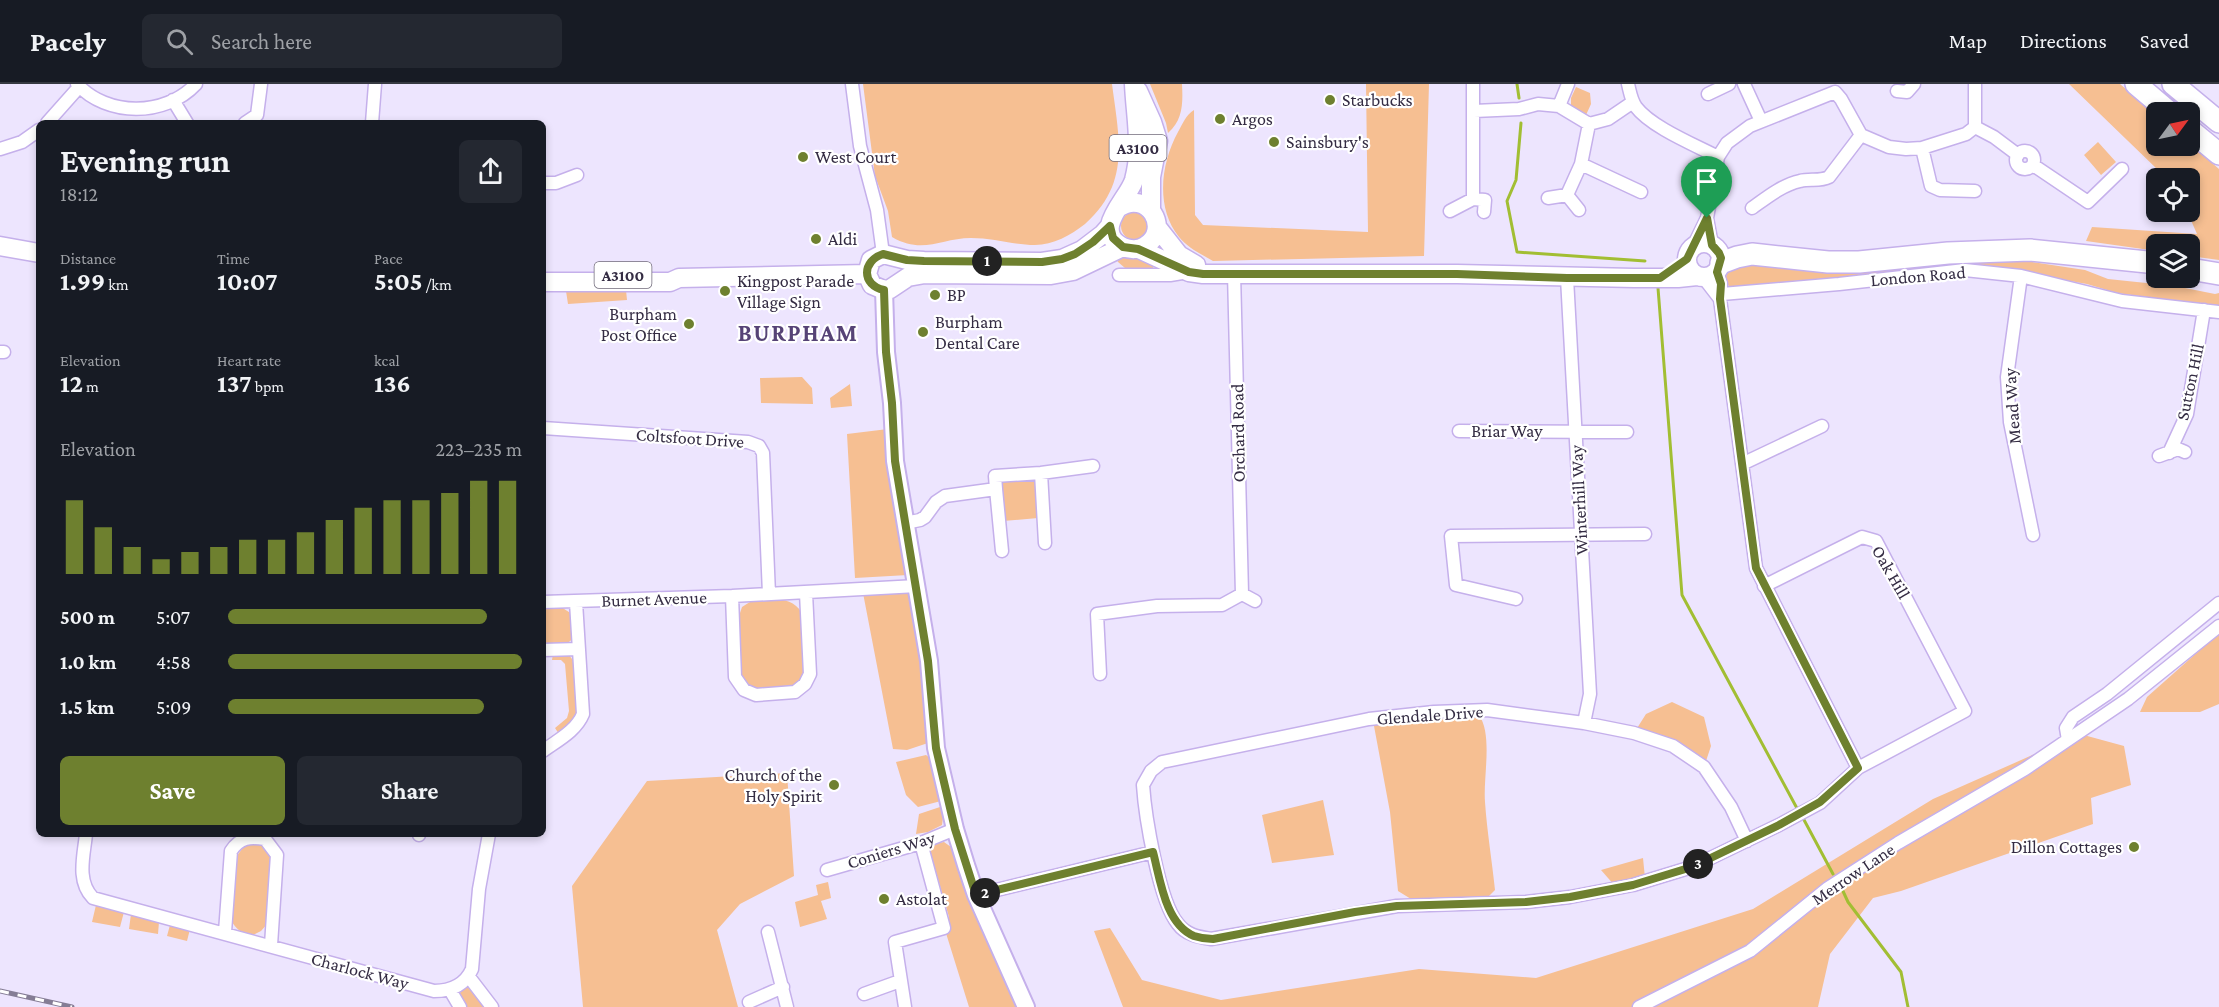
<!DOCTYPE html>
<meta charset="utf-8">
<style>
body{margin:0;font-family:"Crimson Pro",serif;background:#242831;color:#f1f3f6;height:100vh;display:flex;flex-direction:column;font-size:22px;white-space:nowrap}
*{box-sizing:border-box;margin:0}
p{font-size:20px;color:#9ea1a6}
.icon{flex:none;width:33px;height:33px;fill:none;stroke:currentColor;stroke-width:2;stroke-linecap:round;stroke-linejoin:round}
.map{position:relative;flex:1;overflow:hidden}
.side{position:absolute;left:36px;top:36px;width:510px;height:717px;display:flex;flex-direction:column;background:#171b24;border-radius:9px;box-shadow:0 3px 9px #0003}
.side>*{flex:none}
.needle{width:39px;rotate:57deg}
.fabs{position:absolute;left:2146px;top:18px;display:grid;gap:12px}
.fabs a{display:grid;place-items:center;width:54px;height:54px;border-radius:9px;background:#171b24;box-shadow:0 3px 9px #0003;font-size:30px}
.pin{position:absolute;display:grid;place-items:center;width:51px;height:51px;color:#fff;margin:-62px -26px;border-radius:50% 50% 50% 0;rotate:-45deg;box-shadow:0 0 6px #0007}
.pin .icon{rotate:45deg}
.km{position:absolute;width:30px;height:30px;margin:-15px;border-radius:50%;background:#222;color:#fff;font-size:16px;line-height:30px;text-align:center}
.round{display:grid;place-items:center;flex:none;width:63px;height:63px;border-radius:9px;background:#242831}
.summary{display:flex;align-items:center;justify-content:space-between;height:102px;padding:0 24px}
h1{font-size:33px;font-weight:700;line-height:45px}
.figures{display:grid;grid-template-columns:repeat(3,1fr);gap:9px;height:102px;padding:6px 24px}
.figures div{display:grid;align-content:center}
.figures b{font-size:26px;font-weight:700}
.figures small{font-size:16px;font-weight:400}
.figures p{font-size:16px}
.chart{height:168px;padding:12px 24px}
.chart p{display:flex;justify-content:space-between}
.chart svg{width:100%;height:108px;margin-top:6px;stroke:#6e802f;stroke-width:6}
.primary-button{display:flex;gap:12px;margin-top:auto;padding:12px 24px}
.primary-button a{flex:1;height:69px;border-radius:9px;background:#6e802f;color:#fff;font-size:24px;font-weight:700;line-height:69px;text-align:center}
.primary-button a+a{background:#242831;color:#f1f3f6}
ul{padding:0 24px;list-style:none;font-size:20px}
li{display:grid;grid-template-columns:96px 72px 1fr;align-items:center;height:45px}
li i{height:15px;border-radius:8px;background:#6e802f}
header{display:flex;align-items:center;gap:36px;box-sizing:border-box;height:84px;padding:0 30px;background:#171b24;border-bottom:2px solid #363941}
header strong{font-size:28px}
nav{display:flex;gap:33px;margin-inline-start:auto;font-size:21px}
.search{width:420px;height:54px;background:#242831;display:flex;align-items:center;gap:15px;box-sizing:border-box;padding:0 21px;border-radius:9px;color:#9ea1a6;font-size:22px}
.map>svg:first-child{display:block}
.green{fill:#f6bf92}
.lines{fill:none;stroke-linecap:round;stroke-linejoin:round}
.stream{stroke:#a2be33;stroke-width:3}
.street-casing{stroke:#c5b0eb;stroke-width:15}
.secondary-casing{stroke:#c5b0eb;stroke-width:20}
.primary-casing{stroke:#c5b0eb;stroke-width:21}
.highway-casing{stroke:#c5b0eb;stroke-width:24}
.street{stroke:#fff;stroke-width:12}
.secondary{stroke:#fff;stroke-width:16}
.primary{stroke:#fff;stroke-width:18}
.highway{stroke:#fff;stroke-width:21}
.rail-casing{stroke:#857d95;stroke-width:5}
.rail{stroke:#fff;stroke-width:3;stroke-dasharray:9;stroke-linecap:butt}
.route-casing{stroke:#fff;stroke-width:12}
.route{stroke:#6e802f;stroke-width:8}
.poi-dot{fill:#6e802f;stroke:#fff;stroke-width:2}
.labels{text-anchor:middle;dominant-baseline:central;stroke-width:4.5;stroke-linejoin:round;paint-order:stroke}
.shield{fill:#fff;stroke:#716b7b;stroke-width:1.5}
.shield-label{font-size:16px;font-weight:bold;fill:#342c43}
.poi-label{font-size:18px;fill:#342c43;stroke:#fff;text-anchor:start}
.street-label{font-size:18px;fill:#342c43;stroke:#fff}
.district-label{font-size:24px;font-weight:bold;letter-spacing:1.5px;fill:#564376;stroke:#fff}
</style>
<header>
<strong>Pacely</strong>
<div class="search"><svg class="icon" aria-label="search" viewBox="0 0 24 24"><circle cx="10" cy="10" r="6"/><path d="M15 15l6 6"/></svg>Search here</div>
<nav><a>Map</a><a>Directions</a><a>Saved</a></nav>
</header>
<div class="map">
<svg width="2219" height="923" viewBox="0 0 2219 923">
<rect width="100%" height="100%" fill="#ede5fe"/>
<path class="green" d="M863 0H1112C1119 54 1131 99 1085 140 1071 151 1053 161 1035 161 1014 161 993 154 971 154 941 154 923 171 892 153L888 127 875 92Z
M1150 0H1182C1183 19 1183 36 1168 49L1166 39Z
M1366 0H1429L1424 172 1213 177C1201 170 1188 164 1179 153 1155 123 1161 79 1178 48 1183 39 1186 31 1194 26L1195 131 1203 141 1368 148Z
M2069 0H2120L2157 32V62L2190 60 2219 85V176L2190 172V160H2157V167L2086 157 2092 143 2197 150 2190 134 2181 128H2190V94H2157V109L2154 106 2157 85Z
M1576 3 1590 9 1591 20 1586 31 1571 24V14Z
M2098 58 2116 78 2101 91 2084 71Z
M1121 142a14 14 0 1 1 28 0a14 14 0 1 1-28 0Z
M1129 172 1155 177 1152 188 1132 190 1118 178 1117 176Z
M2025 177 2085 186 2108 195 2175 202 2215 210 2219 209V223L2117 209 2087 200 2002 185 1806 199 1761 200 1740 202 1734 206C1719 197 1727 186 1739 179Z
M626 206 627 216 568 220 566 207Z
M802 293 812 304 813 320 761 319 760 294Z
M850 300 852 322 831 324 830 314Z
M888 345 908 491 855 494 847 350Z
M1029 393 1035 396 1038 434 1003 437 999 403 1001 397Z
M908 505 920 539 928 659 907 666 893 665 863 509Z
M753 516C772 516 791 511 802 529L805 588 799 602 752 606 742 596 738 535 742 523Z
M561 523 572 530 574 554 565 561 543 562V525Z
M2219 549V620L2200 628H2140L2147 613Z
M553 570 569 571 575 579 578 623 576 634 559 650 555 644 567 634 569 627 565 580 561 576H552Z
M1672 618 1704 633 1711 662 1704 683 1634 649 1646 630Z
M1479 631C1493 651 1483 693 1485 718 1487 747 1492 777 1495 806L1487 814 1411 815 1398 807 1390 728 1374 642 1380 636Z
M2080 650 2124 662 2131 701 2091 714 2093 740 1901 807 1873 814 1830 870 1818 923H1123L1094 847 1110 844 1142 896 1221 916 1419 885 1536 894 1753 825 1933 715Z
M926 671 930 674 941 717 918 723 906 711 896 678Z
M787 689 794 792 740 820 717 846 738 923H583L572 802 647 697Z
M1323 716 1334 771 1272 779 1262 731Z
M940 723 944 726 942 741 928 748 916 750 919 730Z
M944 758 951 763 975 824 1020 923H969L945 846 949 833 929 764 933 760Z
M258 759 263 761 274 773 269 838 261 847 251 852C241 849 236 845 231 836L236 773 245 761Z
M1643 774 1645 794 1615 802 1601 786Z
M828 798 831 814 821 817 827 835 800 843 795 818 818 811 816 801Z
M96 821 124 828 120 843 92 838Z
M131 830 159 838 158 850 129 845Z
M170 841 190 845 187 857 167 852Z
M467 902H469L488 923H464L459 911 462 905Z"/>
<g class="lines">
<path class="stream" d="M1517 0 1519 14
M1521 39 1516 96 1507 117 1517 168 1645 177
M1658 204 1682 511 1799 728
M1803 734 1833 790
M1842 805 1848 818 1901 888 1908 923"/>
<g class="street-casing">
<path id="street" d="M77 0C107 33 165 33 196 0
M852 0 860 62 877 126 883 170
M1473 0V115
M1568 0 1559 22 1589 40 1608 35 1633 18
M1628 0C1630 8 1631 16 1636 23 1651 43 1695 61 1718 73
M1744 0 1761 37
M1897 7 1907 8 1914 0
M1835 8 1841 15 1861 51 1889 63 1906 65 1922 64 1966 50 1975 43
M1708 10 1729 0
M173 16 187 39
M1474 27 1519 25 1538 20 1559 22
M47 39 79 3
M245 39 257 31 261 0
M372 39 375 0
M1975 43 1994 53 2018 71
M1975 43V0
M1922 64 1931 102 1940 106 1975 107
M0 65 22 58 39 46
M2016 76a9 9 0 1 1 18 0a9 9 0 1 1-18 0Z
M1581 80 1641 108
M2033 81 2088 118 2122 85
M543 99H556L577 91
M1567 111 1581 80 1589 40
M1548 114 1567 111 1579 126
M1752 124C1766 114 1782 101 1800 97 1810 94 1819 98 1829 93L1861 51
M1450 127 1473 115 1485 116 1484 128
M1707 134 1712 161
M1693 163 1707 134 1718 73 1727 59 1750 42 1835 8
M1717 188 1721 200 1720 215 1756 484 1858 684
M1234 189 1242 510
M1119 191H1170L1188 188
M2021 192 2007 293 2010 338 2033 451
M1703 193 1720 215
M1567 194 1590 610 1584 639
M1722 210 1839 200 1965 186 2021 192 2122 217 2219 228
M0 268H4
M543 344 748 358 759 362 763 369 769 510
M1459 347 1627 348
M2169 369 2187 330 2204 226
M2159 372 2178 365 2185 368
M1742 380 1822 342
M1041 389 1045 459
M996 405 1002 467
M905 439 920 436 925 433 936 418 945 412 996 405 995 392 1041 389 1093 382
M732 512 735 593 744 606 756 611 795 608 805 600 810 590 806 509
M1516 515 1456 501 1451 452 1645 450
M543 518 732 512 917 502
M543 566 579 565
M1100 590 1097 530 1157 522 1222 521 1242 510 1255 517
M2068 656 2066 644 2073 633 2107 610 2219 519
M543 667C558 656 576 647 583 630L576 518
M86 750C84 771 76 797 93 814L434 907C451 907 465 901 472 885L479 805 489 750
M419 751V750
M1747 757 1731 723 1704 683 1673 662 1634 649 1584 639 1487 626 1434 628 1369 635 1162 678 1151 687 1143 701C1145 731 1159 818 1178 840 1186 851 1199 853 1211 855L1397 822 1526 818 1570 813 1633 801 1692 783 1779 741 1820 719 1858 684 1965 627 1876 457 1862 453 1764 502
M827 786 921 759 955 745
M976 811 1153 768
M225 848 231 767C240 753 250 753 265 755L277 771 271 861
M768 848 787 923
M469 893 492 923
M450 906 460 923
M864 910 900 897
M749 918 783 903
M905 923 895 858 944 844 921 759
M1639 923 1750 867 1828 804 1898 759 2025 685 2128 615 2219 542"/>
</g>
<g class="secondary-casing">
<path id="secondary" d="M884 206 886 268 892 319 895 377 929 577 936 664 955 745 966 781 976 811 1026 923"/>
</g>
<g class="primary-casing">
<path id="primary" d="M1138 7 1152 38 1158 57 1151 93V126
M1118 124C1148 104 1172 146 1145 162 1139 166 1130 166 1123 163 1090 146 1128 116 1134 96 1136 88 1138 77 1138 69 1139 46 1135 23 1134 0
M1110 142 1103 150 1082 166 1062 175 1042 178 924 177 907 176 883 170 871 176 867 190 872 201 884 206 890 205 908 193 925 190 1051 191 1073 187 1123 163
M1157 143 1179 171 1196 181
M1687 176a17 17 0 1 1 34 0a17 17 0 1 1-34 0Z
M0 162 39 169
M1139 165 1189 188 1203 190H1457L1634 194H1678L1697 192
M543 198H670L679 194 867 190"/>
</g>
<g class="highway-casing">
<path id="highway" d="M2136 0 2169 28
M2173 0 2219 38
M2190 46 2219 70
M1721 179 1737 173 1752 170 1828 178H1859L1948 169 2030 166 2157 179
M2190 185 2219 190"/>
</g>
<use href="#street" class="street"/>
<use href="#secondary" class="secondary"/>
<use href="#primary" class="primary"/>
<use href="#highway" class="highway"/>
<g class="rail-casing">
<path id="rail" d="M0 907 72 923"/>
</g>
<use href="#rail" class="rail"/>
</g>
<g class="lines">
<g class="route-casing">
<path id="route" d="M1707 134 1712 161 1719 169 1721 174 1717 188 1721 200 1720 215 1756 484 1858 684 1820 718 1779 741 1692 783 1633 801 1570 813 1526 818 1397 822 1355 828 1213 855C1207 855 1200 854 1194 852 1165 840 1160 794 1153 768L976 811 955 745 936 664 928 577 895 377 892 319 886 268 884 206C861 201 862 177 883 170L907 176 924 177 1042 178 1062 175 1075 170 1093 158 1110 142 1113 154 1123 163 1138 165 1189 188 1203 190H1457L1567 194H1660L1687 175Z"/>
</g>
<use href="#route" class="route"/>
</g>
<g class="poi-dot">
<circle cx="1330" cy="16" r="6"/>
<circle cx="1220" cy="35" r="6"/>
<circle cx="1274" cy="58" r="6"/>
<circle cx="803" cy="73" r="6"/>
<circle cx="816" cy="155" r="6"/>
<circle cx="725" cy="207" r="6"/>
<circle cx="935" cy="211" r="6"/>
<circle cx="689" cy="240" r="6"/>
<circle cx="923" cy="248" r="6"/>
<circle cx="834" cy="701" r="6"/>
<circle cx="2134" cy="763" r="6"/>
<circle cx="884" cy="815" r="6"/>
</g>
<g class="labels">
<g class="shield">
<rect x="1109.5" y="51" width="57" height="26" rx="4.5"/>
<rect x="594.5" y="178" width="57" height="26" rx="4.5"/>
</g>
<g class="shield-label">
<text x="1138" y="64">A3100</text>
<text x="623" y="191">A3100</text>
</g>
<g class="poi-label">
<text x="1342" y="16">Starbucks</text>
<text x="1232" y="35">Argos</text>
<text x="1286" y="58">Sainsbury's</text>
<text x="815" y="73">West Court</text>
<text x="828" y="155">Aldi</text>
<text x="737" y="197">Kingpost Parade<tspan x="737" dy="21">Village Sign</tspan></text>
<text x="947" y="211">BP</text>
<text x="677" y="230" text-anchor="end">Burpham<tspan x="677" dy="21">Post Office</tspan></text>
<text x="935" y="238">Burpham<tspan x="935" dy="21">Dental Care</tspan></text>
<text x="822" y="691" text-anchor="end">Church of the<tspan x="822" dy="21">Holy Spirit</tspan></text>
<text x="2122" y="763" text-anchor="end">Dillon Cottages</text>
<text x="896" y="815">Astolat</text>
</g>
<g class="street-label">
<text transform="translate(1918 192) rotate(-5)">London Road</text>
<text transform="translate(2190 298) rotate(-78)">Sutton Hill</text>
<text transform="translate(2012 322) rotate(-94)">Mead Way</text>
<text x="1507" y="347">Briar Way</text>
<text transform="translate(1238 349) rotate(-91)">Orchard Road</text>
<text transform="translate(690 354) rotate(4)">Coltsfoot Drive</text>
<text transform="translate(1579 416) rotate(-93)">Winterhill Way</text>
<text transform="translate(1891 488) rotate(60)">Oak Hill</text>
<text transform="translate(654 515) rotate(-2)">Burnet Avenue</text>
<text transform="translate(1430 631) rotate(-4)">Glendale Drive</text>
<text transform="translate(891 766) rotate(-17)">Coniers Way</text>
<text transform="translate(1853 790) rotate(-34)">Merrow Lane</text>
<text transform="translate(360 887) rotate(15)">Charlock Way</text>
</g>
<g class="district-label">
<text x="798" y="248">BURPHAM</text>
</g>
</g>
</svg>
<div class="fabs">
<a><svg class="needle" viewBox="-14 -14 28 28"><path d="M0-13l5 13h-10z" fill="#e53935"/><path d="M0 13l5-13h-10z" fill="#9ea1a6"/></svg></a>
<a><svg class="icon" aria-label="locate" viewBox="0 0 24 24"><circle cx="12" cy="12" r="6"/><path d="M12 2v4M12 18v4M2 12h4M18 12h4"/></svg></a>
<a><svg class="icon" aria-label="layers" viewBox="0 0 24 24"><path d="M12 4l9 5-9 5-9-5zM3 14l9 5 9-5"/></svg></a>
</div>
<div class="pin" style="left:1707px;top:134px;background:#1e9e55"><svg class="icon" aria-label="arrive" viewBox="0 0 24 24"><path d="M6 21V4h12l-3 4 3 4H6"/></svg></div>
<b class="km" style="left:987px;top:177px">1</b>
<b class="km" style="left:985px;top:809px">2</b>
<b class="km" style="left:1698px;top:780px">3</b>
<section class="side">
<div class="summary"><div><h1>Evening run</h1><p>18:12</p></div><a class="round"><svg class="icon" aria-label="share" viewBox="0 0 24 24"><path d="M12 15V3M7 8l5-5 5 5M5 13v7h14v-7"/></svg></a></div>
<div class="figures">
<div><p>Distance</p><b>1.99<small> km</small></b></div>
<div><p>Time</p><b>10:07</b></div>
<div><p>Pace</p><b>5:05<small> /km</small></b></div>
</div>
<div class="figures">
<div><p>Elevation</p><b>12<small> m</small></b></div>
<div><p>Heart rate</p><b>137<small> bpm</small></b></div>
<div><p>kcal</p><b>136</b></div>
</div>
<div class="chart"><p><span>Elevation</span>223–235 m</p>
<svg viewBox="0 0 160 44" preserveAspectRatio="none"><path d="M5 44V14M15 44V25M25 44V33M35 44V38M45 44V35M55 44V33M65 44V30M75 44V30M85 44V27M95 44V22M105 44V17M115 44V14M125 44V14M135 44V11M145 44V6M155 44V6"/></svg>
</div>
<ul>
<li><b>500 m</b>5:07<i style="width:88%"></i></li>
<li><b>1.0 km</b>4:58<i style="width:100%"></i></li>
<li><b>1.5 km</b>5:09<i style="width:87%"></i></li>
</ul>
<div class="primary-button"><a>Save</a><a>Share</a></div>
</section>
</div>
